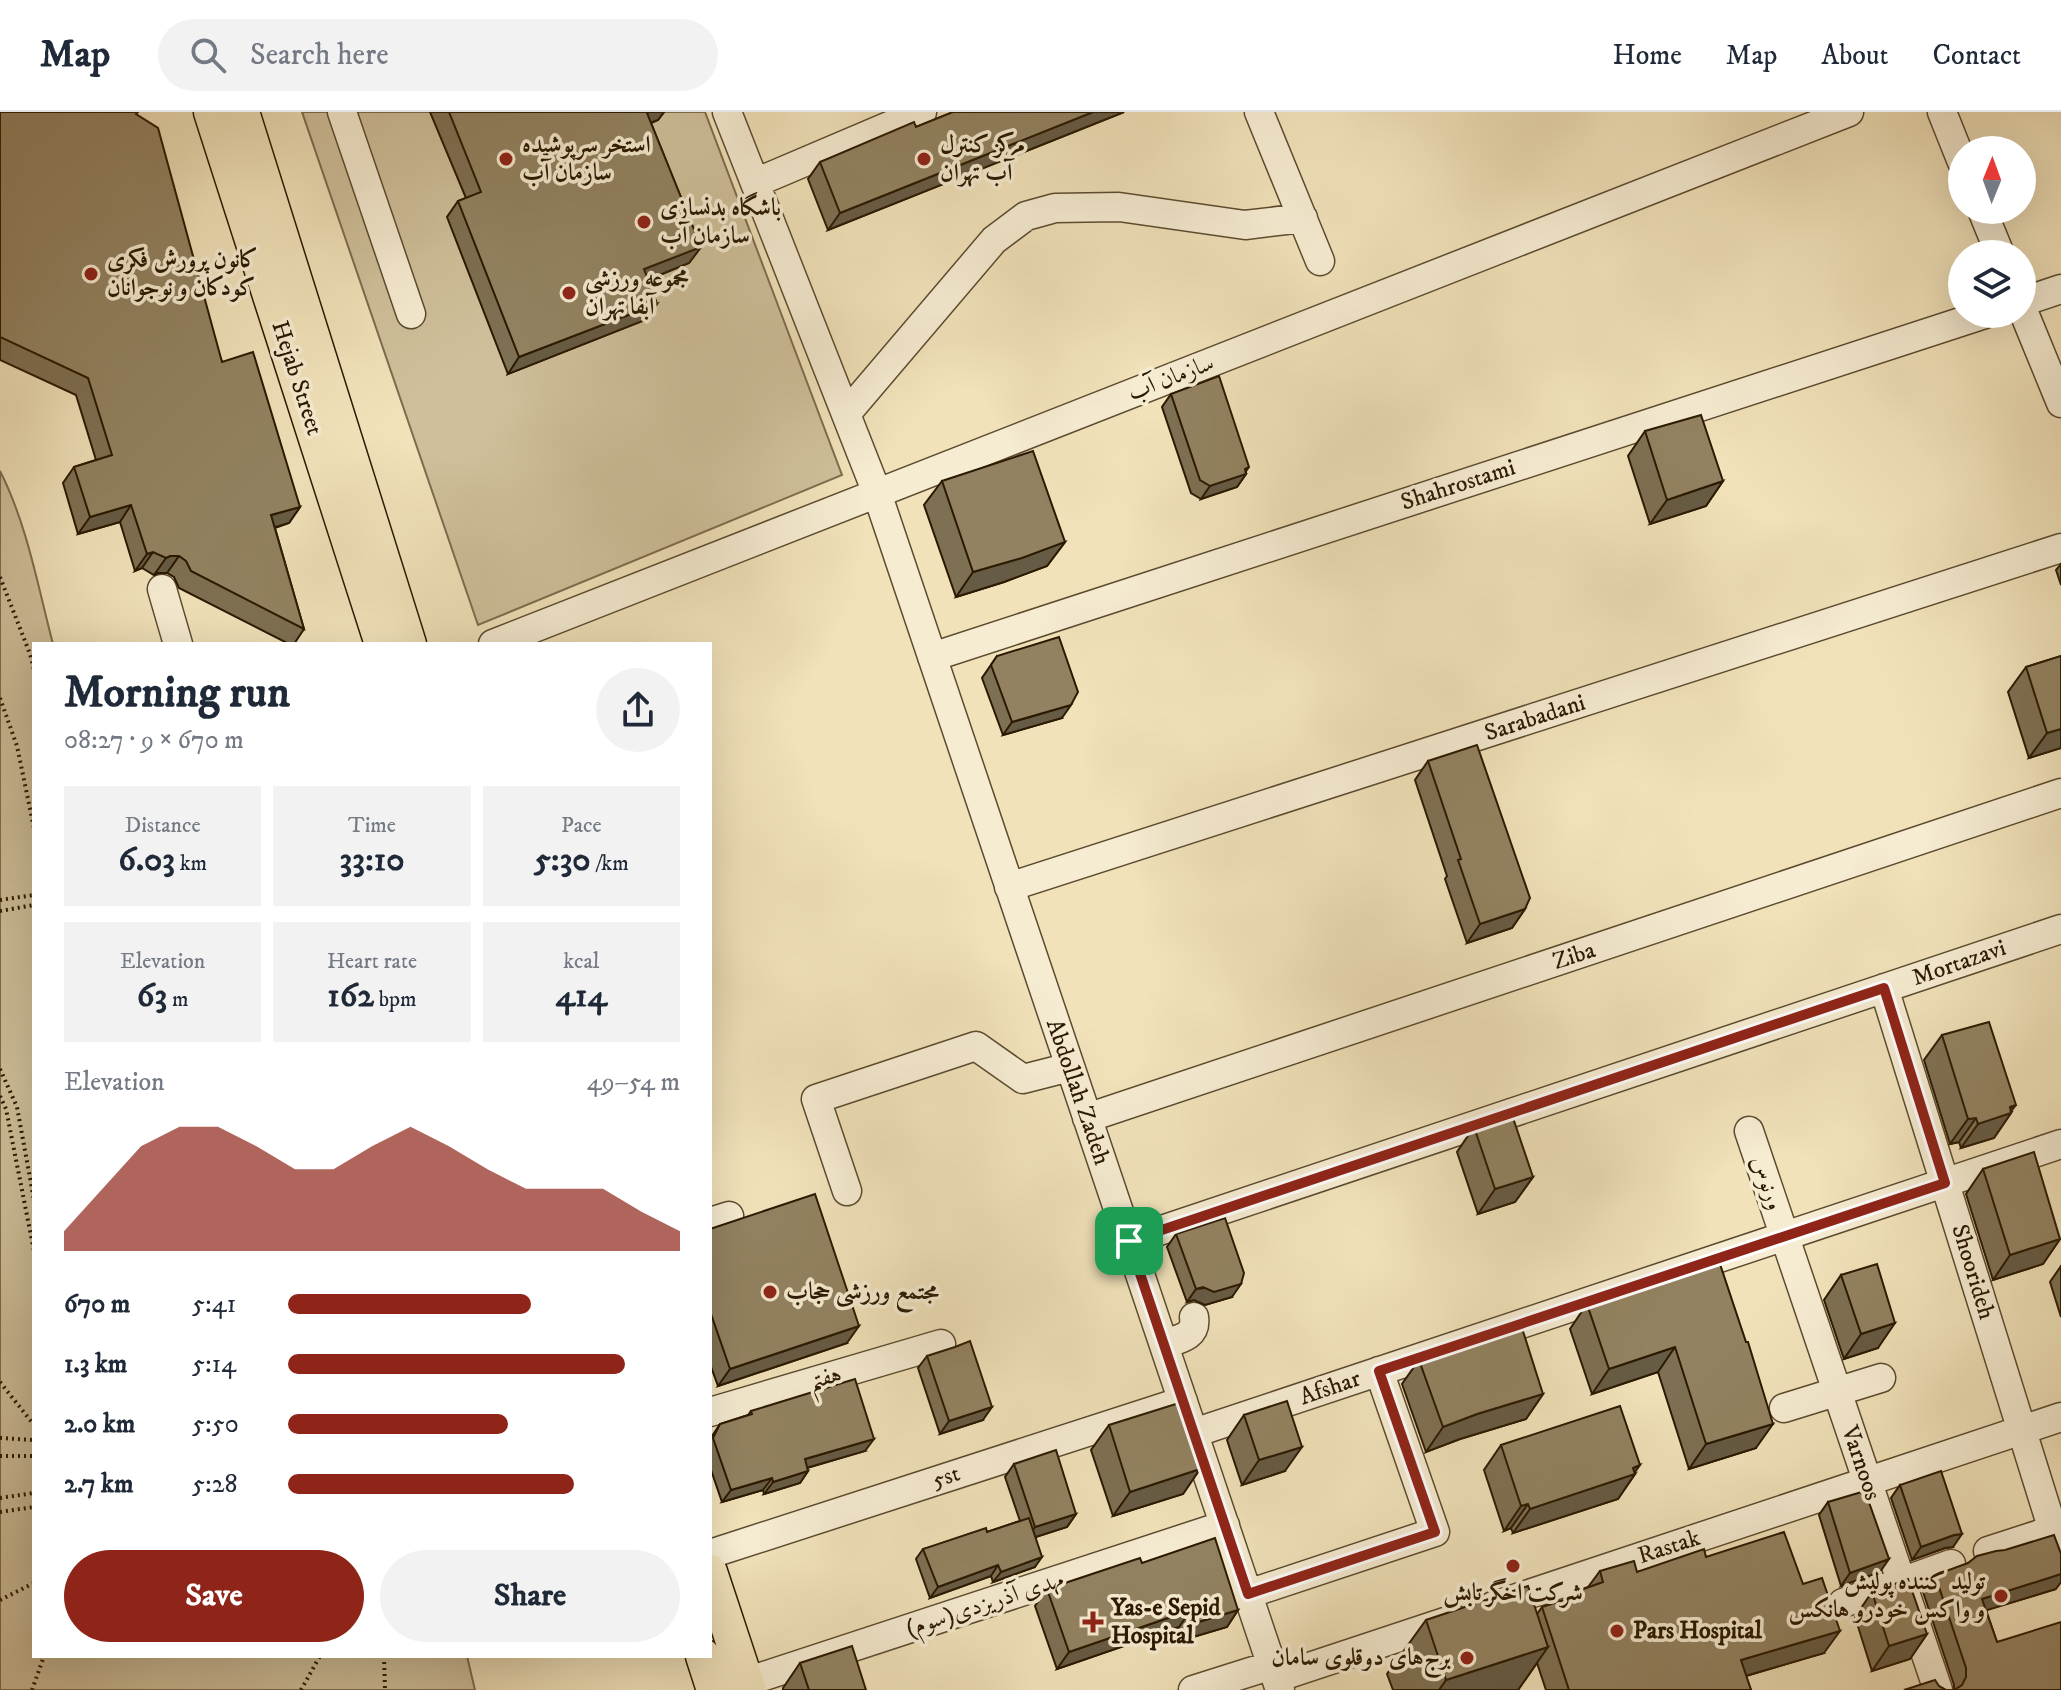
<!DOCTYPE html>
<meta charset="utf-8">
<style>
body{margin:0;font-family:"IM FELL DW Pica",Amiri,serif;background:#f2f2f3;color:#1f2937;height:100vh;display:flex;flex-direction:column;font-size:30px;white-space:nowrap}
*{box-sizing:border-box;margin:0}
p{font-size:26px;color:#747a83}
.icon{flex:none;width:44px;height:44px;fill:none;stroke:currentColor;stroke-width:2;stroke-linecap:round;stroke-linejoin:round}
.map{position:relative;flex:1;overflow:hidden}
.side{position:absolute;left:32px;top:530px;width:680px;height:1016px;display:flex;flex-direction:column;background:#fff;border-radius:0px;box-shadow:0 8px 32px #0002}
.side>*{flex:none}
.needle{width:52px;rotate:1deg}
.tools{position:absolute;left:1948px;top:24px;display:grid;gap:16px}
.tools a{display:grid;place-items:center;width:88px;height:88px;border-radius:50%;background:#fff;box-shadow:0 8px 32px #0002;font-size:40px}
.pin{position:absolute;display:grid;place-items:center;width:68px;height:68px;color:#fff;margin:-34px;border-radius:16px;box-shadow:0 4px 12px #0006}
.round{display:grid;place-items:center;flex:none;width:84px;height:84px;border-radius:42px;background:#f2f2f3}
.overview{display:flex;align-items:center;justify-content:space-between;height:136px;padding:0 32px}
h1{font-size:44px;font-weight:700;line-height:60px}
.figures{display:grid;grid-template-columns:repeat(3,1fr);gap:12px;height:136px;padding:8px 32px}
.figures div{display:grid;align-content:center;border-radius:0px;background:#f2f2f3;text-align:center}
.figures b{font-size:34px;font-weight:700}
.figures small{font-size:22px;font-weight:400}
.figures p{font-size:22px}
.chart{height:224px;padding:16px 32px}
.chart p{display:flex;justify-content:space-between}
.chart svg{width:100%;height:144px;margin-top:8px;fill:#8f2418;opacity:.7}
.button{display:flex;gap:16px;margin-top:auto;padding:16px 32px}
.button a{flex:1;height:92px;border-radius:48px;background:#8f2418;color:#fff;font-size:32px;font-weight:700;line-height:92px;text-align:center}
.button a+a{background:#f2f2f3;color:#1f2937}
ul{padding:0 32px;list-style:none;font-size:26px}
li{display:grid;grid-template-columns:128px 96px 1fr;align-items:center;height:60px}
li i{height:20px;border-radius:10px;background:#8f2418}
header{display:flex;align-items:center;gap:48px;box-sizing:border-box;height:112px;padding:0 40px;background:#fff;border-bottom:2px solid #e0e1e3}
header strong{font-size:38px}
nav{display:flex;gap:44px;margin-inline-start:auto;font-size:28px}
.search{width:560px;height:72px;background:#f2f2f3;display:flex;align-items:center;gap:20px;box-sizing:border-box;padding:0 28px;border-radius:44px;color:#747a83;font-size:30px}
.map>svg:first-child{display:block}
.green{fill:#cfc09b;stroke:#7d6c4e;stroke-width:2}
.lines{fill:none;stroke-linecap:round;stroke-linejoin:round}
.minor-casing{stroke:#5c4b2f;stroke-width:31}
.major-casing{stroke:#2b1901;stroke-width:37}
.path{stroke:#2b1901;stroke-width:4;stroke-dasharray:2 4;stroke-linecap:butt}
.minor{stroke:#f6ecd2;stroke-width:28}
.major{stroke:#f1e2ba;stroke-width:34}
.wall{fill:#7e7053;stroke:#2b1901;stroke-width:2}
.shaded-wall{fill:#665b44;stroke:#2b1901;stroke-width:2}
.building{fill:#928261;stroke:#2b1901;stroke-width:2}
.route-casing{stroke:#fff;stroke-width:16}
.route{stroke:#8f2418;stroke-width:10}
.poi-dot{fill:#8f2418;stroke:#f6ecd2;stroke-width:3}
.labels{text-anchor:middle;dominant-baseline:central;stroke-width:7;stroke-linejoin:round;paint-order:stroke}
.poi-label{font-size:24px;font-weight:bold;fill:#2b1901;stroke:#f6ecd2;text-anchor:start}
.street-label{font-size:24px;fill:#2b1901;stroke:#f6ecd2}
</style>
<header>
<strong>Map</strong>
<div class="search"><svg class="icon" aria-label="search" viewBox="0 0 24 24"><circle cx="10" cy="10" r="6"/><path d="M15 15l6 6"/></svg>Search here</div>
<nav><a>Home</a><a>Map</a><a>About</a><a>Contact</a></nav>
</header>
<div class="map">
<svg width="2061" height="1578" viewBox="0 0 2061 1578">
<rect width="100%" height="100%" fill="#f1e2ba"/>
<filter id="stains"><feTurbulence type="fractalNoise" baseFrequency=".0025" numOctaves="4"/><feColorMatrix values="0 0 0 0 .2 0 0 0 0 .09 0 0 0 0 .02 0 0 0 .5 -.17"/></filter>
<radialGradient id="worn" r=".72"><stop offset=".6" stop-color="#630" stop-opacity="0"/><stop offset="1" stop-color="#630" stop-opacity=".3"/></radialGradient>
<path class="green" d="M302 0H705L842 363 478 513Z
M0 359C27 412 38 475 53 532H34V1544H467L475 1578H0Z"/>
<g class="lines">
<g class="minor-casing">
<path id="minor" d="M342 0 411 202
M727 0 877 381 1280 1578
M1259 0 1320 149
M1942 0 1962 50
M755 71 922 0
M1982 98 2000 142
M2022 190 2061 177
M2022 196 2061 291
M846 302 994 128 1026 104 1055 96 1119 95 1245 113 1303 106
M162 477 178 532
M493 532 1849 0
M932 545 1985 202
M1009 775 2061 436
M1884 876 2061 1444
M1087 1006 2061 681
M1749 1019 1938 1578
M847 1079 816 987 976 934 1023 967 1070 955
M710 1110 729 1104
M1129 1129 2061 817
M1164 1232C1179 1227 1197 1225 1194 1205
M1784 1296 1881 1266
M710 1300 941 1232
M1194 1321 2061 1032
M1988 1439 2053 1418
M710 1442 1183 1289
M1248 1482 1435 1420 1379 1259
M1843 1491 1951 1452
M1493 1494 2061 1305
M1276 1566 1454 1507
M746 1570 1225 1413
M1193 1578 1272 1553"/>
</g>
<g class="major-casing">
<path id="major" d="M211 0 382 532
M242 0 409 532
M710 1460 749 1578
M703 1544 714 1578"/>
</g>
<path class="path" d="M0 465 30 542 34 558
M0 586 17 634 34 716
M0 788 34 783
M0 799 34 793
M0 957 17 995 34 1088
M0 984 6 997 34 1139
M0 1270 34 1313
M0 1326 34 1328
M0 1344H34
M0 1386 34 1381
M0 1400 34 1395
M0 1488 34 1471
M384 1544 385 1578
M32 1578 44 1544
M301 1578 320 1544"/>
<use href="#minor" class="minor"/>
<use href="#major" class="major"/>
</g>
<path class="wall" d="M0 0 136 2 222 250 300 395 289 411 275 416 304 517 294 532H289L179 476 174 465 167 461H158L154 463 142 456 135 459 120 410 78 422 63 371 74 355 96 348 76 283 0 248Z
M430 0H664L658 8 651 11 701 135 689 151 648 168 657 192 645 208 508 262 447 105 458 89 466 86Z
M953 0H1124L828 118 808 67 820 50 916 15Z
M1171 282 1246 359V362L1237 375 1201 387 1191 381 1162 295Z
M1645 319 1723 369 1706 394 1650 412 1628 344Z
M942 369 1065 430 1047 454 1004 470 956 485 924 393Z
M2061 452V473L2056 458Z
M997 544 1062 606 1003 623 982 566Z
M2061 544V636L2029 646 2008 580 2026 555Z
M1428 649 1525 797 1512 816 1467 831 1445 767 1447 764 1415 668Z
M1942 923 2011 1000V1001L1994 1026 1961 1036 1959 1030 1950 1032 1924 948Z
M1474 1015 1533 1065 1515 1090 1478 1102 1457 1040Z
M1983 1057 2060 1127 2043 1152 1993 1168 1966 1082Z
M710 1117 847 1231 718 1274 710 1252Z
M1176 1122 1232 1185 1205 1193 1194 1188 1187 1190 1167 1135Z
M2061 1154V1205L2050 1170Z
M1841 1163 1878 1236 1844 1247 1824 1188Z
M1587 1192 1746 1230 1756 1336 1689 1357 1658 1260 1592 1282 1570 1217Z
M927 1244 983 1308 940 1322 918 1256Z
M1419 1248 1543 1282 1526 1307 1460 1327 1426 1340 1402 1272Z
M751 1299 865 1339 807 1356 808 1359 800 1371 764 1382 763 1378 722 1390 710 1355V1327L720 1312 748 1303Z
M1244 1303 1285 1359 1242 1373 1227 1328Z
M1109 1313 1200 1357 1183 1382 1113 1404 1091 1338Z
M1501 1333 1635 1360V1362L1618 1387 1513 1421 1511 1416 1504 1419 1484 1358Z
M1014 1352 1076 1402 1067 1415 1036 1425 1035 1455 993 1470 991 1464 930 1486 916 1447 923 1437 987 1420 1020 1409 1005 1365Z
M1900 1373 1953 1435 1945 1436 1912 1448 1891 1386Z
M1828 1390 1880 1460 1841 1474 1819 1403Z
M1706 1445 1824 1541 1746 1564 1751 1578H1546L1537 1551 1518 1578H1393L1387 1562 1426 1508 1537 1502 1542 1495 1571 1486 1575 1480 1588 1475 1600 1459 1637 1460Z
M1142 1451 1238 1498 1227 1515 1183 1528 1179 1515 1057 1557 1035 1494 1047 1477Z
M1935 1463 2056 1477 1986 1498 1997 1530 2061 1578H1904L1939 1574 1946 1578H1954V1573L1923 1480Z
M1872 1480 1927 1522 1910 1547 1872 1559 1855 1505Z
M800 1551 866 1578H783V1576Z"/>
<path class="shaded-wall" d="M649 0H664L658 8 635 17 647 1Z
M1093 0H1124L828 118 840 101Z
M701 135 689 151 632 174 644 157Z
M657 192 645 208 508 262 519 245Z
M1249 355 1244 362H1246L1237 375 1201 387 1210 374Z
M1723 369 1706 394 1650 412 1667 388Z
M131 393 120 410 78 422 90 405Z
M300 395 289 411 259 420 271 403Z
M1065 430 1047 454 1004 470 956 485 973 460Z
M153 440 142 456 135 459 147 442Z
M170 444H179L167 461H158L154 463 166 446Z
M1071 593 1062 606 1003 623 1012 610Z
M2061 617V636L2029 646 2047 621Z
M1525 797 1512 816 1467 831 1480 812Z
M2016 993 2009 1002 2011 1001 1994 1026 1961 1036 1978 1012Z
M1976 1006 1959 1030 1950 1032 1968 1007Z
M1533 1065 1515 1090 1478 1102 1495 1077Z
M2060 1127 2043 1152 1993 1168 2010 1143Z
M1241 1172 1232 1185 1205 1193 1194 1188 1187 1190 1196 1177Z
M1895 1211 1878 1236 1844 1247 1861 1222Z
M859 1214 847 1231 718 1274 730 1257Z
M1675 1235 1658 1260 1592 1282 1609 1257Z
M1543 1282 1526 1307 1460 1327 1426 1340 1443 1315 1477 1302Z
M992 1295 983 1308 940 1322 949 1309Z
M1773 1312 1756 1336 1689 1357 1706 1332Z
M874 1327 865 1339 796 1359 805 1347Z
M1302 1335 1285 1359 1242 1373 1259 1348Z
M1640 1353 1633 1363 1635 1362 1618 1387 1513 1421 1530 1397Z
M1200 1357 1183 1382 1113 1404 1130 1380Z
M808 1359 800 1371 764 1382 773 1370Z
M772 1366 763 1378 722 1390 731 1378Z
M1528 1392 1511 1416 1504 1419 1521 1394Z
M1076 1402 1067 1415 1026 1428 1035 1415Z
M1962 1422 1953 1435 1945 1436 1912 1448 1921 1435 1954 1423Z
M1042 1445 1035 1455 993 1470 1001 1460Z
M1889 1447 1880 1460 1841 1474 1850 1461Z
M998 1453 991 1464 930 1486 938 1475Z
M2061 1462V1470L2056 1477 1971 1503 1982 1487Z
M1191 1498 1179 1515 1057 1557 1069 1540Z
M1238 1498 1227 1515 1183 1528 1195 1511Z
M1840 1519 1824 1541 1725 1570 1741 1548Z
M1927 1522 1910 1547 1872 1559 1889 1534Z
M1548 1535 1518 1578H1439L1446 1568Z"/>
<path class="building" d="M0 0H138L136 2 158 16 222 250 253 240 300 395 271 403 304 517 191 459 186 449 179 444H170L166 446 153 440 147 442 131 393 90 405 74 355 112 343 88 266 0 225Z
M449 0H649L647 1 701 135 644 157 657 192 519 245 458 89 481 80Z
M953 0H1093L840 101 820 50 914 10 916 15Z
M1219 264 1249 355 1245 357 1246 362 1210 374 1200 368 1171 282Z
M1701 303 1723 369 1667 388 1645 319Z
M1033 339 1065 430 1022 446 973 460 942 369Z
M1059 525 1078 580 1071 593 1012 610 991 553 997 544Z
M2061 544V617L2047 621 2026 555Z
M1477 633 1530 786 1525 797 1480 812 1458 748 1461 747 1428 649Z
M1989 910 2016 993 2010 995 2011 1001 1978 1012 1976 1006 1968 1007 1942 923Z
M1512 1003 1533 1065 1495 1077 1474 1015Z
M2034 1040 2060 1127 2010 1143 1983 1057Z
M815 1082 859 1214 730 1257 710 1199V1117Z
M1225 1106 1244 1161 1241 1172 1214 1180 1203 1175 1196 1177 1176 1122Z
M1718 1146 1746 1230H1748L1773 1312 1706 1332 1675 1235 1609 1257 1587 1192Z
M1877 1152 1895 1211 1861 1222 1841 1163Z
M1521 1213 1543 1282 1477 1302 1443 1315 1419 1248 1486 1223 1487 1224Z
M970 1229 992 1295 949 1309 927 1244 955 1235Z
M855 1267 874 1327 805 1347 808 1359 773 1370 772 1366 731 1378 713 1326 720 1312 752 1302 751 1299Z
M1287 1289 1302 1335 1259 1348 1244 1303Z
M1179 1291 1200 1357 1130 1380 1109 1313Z
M1620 1294 1640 1353 1633 1356 1635 1362 1530 1397 1528 1392 1521 1394 1501 1333Z
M1056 1338 1076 1402 1035 1415 1014 1352Z
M1941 1359 1962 1422 1954 1423 1921 1435 1900 1373Z
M1865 1379 1889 1447 1850 1461 1828 1390Z
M1029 1406 1042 1445 1001 1460 998 1453 938 1475 923 1437 986 1416 987 1420Z
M1784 1420 1803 1472 1822 1466 1840 1519 1741 1548 1751 1578H1569L1542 1495 1576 1484 1575 1480 1603 1470 1600 1459 1634 1449 1637 1460 1704 1437 1706 1445Z
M2054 1423 2061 1442V1462L1982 1487 1997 1530 2061 1510V1578H1904L1935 1568 1939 1574 1946 1578H1954L1962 1573 1966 1565V1556L1935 1463 1968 1451 1977 1444 1996 1439 2005 1438Z
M1215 1426 1238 1498 1195 1511 1191 1498 1069 1540 1047 1477 1140 1446 1142 1451Z
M1908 1467 1927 1522 1889 1534 1872 1480Z
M1528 1474 1548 1535 1446 1568 1426 1508Z
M852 1534 866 1578H809L800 1551Z"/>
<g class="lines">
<g class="route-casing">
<path id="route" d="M1884 876 1945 1071 1379 1259 1435 1420 1248 1482 1129 1129Z"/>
</g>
<use href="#route" class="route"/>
</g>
<g class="poi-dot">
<circle cx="506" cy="47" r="8"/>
<circle cx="924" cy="47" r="8"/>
<circle cx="644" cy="110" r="8"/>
<circle cx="91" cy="162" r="8"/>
<circle cx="569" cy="181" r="8"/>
<circle cx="770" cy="1180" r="8"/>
<circle cx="1513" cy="1454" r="8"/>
<circle cx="2001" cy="1484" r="8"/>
<path d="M1089 1498h8v8h8v8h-8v8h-8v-8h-8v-8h8z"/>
<circle cx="1617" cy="1519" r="8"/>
<circle cx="1467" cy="1546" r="8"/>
</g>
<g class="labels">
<g class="poi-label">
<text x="522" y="33">استخر سرپوشیده<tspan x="522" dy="28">سازمان آب</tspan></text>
<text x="940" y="33">مرکز کنترل<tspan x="940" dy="28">آب تهران</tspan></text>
<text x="660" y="96">باشگاه بدنسازی<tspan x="660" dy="28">سازمان آب</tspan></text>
<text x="107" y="148">کانون پرورش فکری<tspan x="107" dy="28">کودکان و نوجوانان</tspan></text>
<text x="585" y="167">مجموعه ورزشی<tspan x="585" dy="28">آبفا تهران</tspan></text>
<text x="786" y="1180">مجتمع ورزشی حجاب</text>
<text x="1985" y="1470" text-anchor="end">تولید کننده پولیش<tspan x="1985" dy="28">و واکس خودرو هانکس</tspan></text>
<text x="1513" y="1481" text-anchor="middle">شرکت اخگر تابش</text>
<text x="1111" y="1496">Yas-e Sepid<tspan x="1111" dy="28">Hospital</tspan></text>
<text x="1633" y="1519">Pars Hospital</text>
<text x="1451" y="1546" text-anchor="end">برج‌های دوقلوی سامان</text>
</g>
<g class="street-label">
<text transform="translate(297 266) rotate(72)">Hejab Street</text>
<text transform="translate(1171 266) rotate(-21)">سازمان آب</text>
<text transform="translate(1458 373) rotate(-18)">Shahrostami</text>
<text transform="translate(1535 606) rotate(-18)">Sarabadani</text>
<text transform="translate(1574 844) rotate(-18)">Ziba</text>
<text transform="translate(1959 851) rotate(-19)">Mortazavi</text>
<text transform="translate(1078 980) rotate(71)">Abdollah Zadeh</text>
<text transform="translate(1767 1071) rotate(71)">ورنوس</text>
<text transform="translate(1973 1160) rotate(73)">Shoorideh</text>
<text transform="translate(825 1266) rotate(-16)">هفتم</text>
<text transform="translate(1330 1276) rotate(-19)">Afshar</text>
<text transform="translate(1861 1351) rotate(71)">Varnoos</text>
<text transform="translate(946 1365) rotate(-18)">5st</text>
<text transform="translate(1669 1435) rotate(-18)">Rastak</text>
<text transform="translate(985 1492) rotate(-18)">مهدی آذریزدی(سوم)</text>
</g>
</g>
<rect width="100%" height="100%" filter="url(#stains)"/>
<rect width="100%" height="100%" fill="url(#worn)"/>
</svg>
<div class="tools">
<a><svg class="needle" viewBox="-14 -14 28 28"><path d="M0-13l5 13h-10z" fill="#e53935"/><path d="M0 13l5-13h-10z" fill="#747a83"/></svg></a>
<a><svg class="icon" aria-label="layers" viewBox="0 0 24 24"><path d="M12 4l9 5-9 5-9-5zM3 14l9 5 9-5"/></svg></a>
</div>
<div class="pin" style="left:1129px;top:1129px;background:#1e9e55"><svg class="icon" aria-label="arrive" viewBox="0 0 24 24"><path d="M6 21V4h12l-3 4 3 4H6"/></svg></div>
<section class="side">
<div class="overview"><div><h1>Morning run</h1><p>08:27 · 9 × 670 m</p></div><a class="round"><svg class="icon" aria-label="share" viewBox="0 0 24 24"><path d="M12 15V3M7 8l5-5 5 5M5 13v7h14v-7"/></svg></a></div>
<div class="figures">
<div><p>Distance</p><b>6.03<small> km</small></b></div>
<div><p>Time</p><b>33:10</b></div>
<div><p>Pace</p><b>5:30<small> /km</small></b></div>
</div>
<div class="figures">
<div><p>Elevation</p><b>63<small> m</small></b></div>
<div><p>Heart rate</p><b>162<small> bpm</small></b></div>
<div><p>kcal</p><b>414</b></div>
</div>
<div class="chart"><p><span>Elevation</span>49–54 m</p>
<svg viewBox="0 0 160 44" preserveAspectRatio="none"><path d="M0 44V38L10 25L20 12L30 6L40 6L50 12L60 19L70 19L80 12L90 6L100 12L110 19L120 25L130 25L140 25L150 32L160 38V44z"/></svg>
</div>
<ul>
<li><b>670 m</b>5:41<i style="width:62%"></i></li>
<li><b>1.3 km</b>5:14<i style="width:86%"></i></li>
<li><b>2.0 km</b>5:50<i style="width:56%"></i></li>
<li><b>2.7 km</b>5:28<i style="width:73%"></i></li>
</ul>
<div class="button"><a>Save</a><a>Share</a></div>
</section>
</div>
